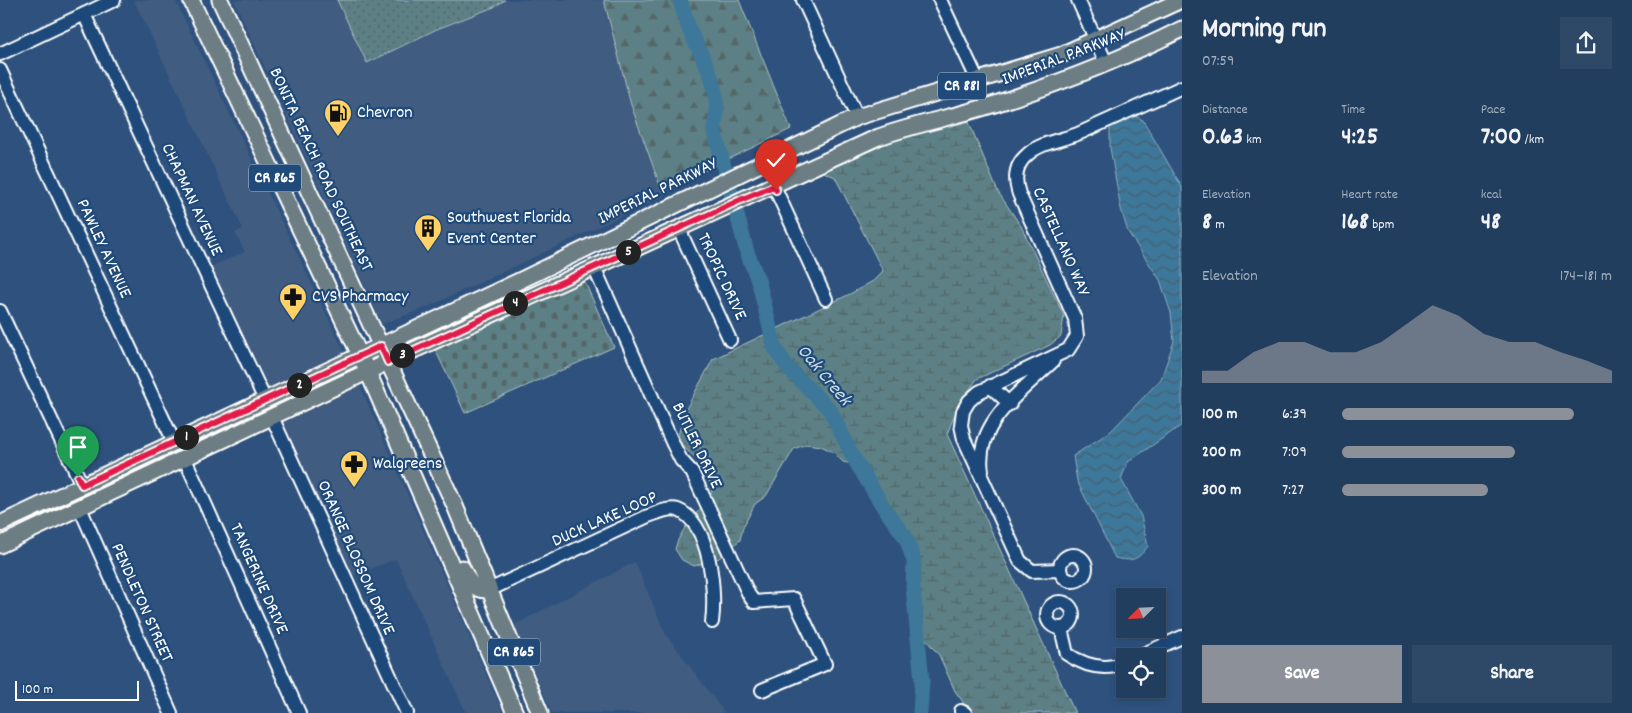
<!DOCTYPE html>
<meta charset="utf-8">
<style>
body{margin:0;font-family:Dekko,sans-serif;background:#2e4967;color:#f1f3f6;height:100vh;display:flex;flex-direction:column;font-size:19px;white-space:nowrap}
*{box-sizing:border-box;margin:0}
p{font-size:16px;color:#a2aebc}
.icon{flex:none;width:28px;height:28px;fill:none;stroke:currentColor;stroke-width:2;stroke-linecap:round;stroke-linejoin:round}
.map{position:relative;flex:1;overflow:hidden}
.panel{display:flex;flex-direction:column;background:#223e5e;width:450px}
.panel>*{flex:none}
.needle{width:32px;rotate:246deg}
.buttons{position:absolute;left:1116px;top:588px;display:grid;gap:10px}
.buttons a{display:grid;place-items:center;width:50px;height:50px;border-radius:0px;background:#223e5e;box-shadow:0 2px 8px #0003,0 0 0 1px #3f5773;font-size:25px}
.scale{position:absolute;left:15px;bottom:12px;width:124px;box-sizing:border-box;padding-left:5px;border:2px solid #fff;border-top:0;font-size:14px;line-height:18px;white-space:nowrap;color:#fff;-webkit-text-stroke:4px #1f4a7a;paint-order:stroke}
.pin{position:absolute;display:grid;place-items:center;width:42px;height:42px;color:#fff;margin:-51px -21px;border-radius:50% 50% 50% 0;rotate:-45deg;box-shadow:0 0 5px #0007}
.pin .icon{rotate:45deg}
.km{position:absolute;width:25px;height:25px;margin:-12px;border-radius:50%;background:#222;color:#fff;font-size:14px;line-height:25px;text-align:center}
.round{display:grid;place-items:center;flex:none;width:52px;height:52px;border-radius:0px;background:#2e4967}
.head{display:flex;align-items:center;justify-content:space-between;height:85px;padding:0 20px}
h1{font-size:28px;font-weight:700;line-height:38px}
.stats{display:grid;grid-template-columns:repeat(3,1fr);gap:8px;height:85px;padding:5px 20px}
.stats div{display:grid;align-content:center}
.stats b{font-size:25px;font-weight:700}
.stats small{font-size:14px;font-weight:400}
.stats p{font-size:14px}
.chart{height:140px;padding:10px 20px}
.chart p{display:flex;justify-content:space-between}
.chart svg{width:100%;height:90px;margin-top:5px;fill:#8c9099;opacity:.7}
.cta{display:flex;gap:10px;margin-top:auto;padding:10px 20px}
.cta a{flex:1;height:58px;border-radius:0px;background:#8c9099;color:#fff;font-size:20px;font-weight:700;line-height:58px;text-align:center}
.cta a+a{background:#2e4967;color:#f1f3f6}
ul{padding:0 20px;list-style:none;font-size:16px}
li{display:grid;grid-template-columns:80px 60px 1fr;align-items:center;height:38px}
li i{height:12px;border-radius:6px;background:#8c9099}
main{display:flex;flex:1;min-height:0}
.map>svg:first-child{display:block}
.built{fill:#405c81}
.grass{fill:url(#grass-dots);stroke:#adc0c2}
.forest{fill:url(#forest-firs);stroke:#adc0c2}
.wetland{fill:url(#wetland-marsh);stroke:#adc0c2}
.cemetery{fill:url(#cemetery-stones);stroke:#adc0c2}
.water{fill:url(#water-waves);stroke:#8badc2}
.lines{fill:none;stroke-linecap:round;stroke-linejoin:round}
.river{stroke:#3e7799;stroke-width:15}
.minor-casing{stroke:#fff;stroke-width:16}
.major-casing{stroke:#fff;stroke-width:19}
.minor{stroke:#1f4a7a;stroke-width:12}
.major{stroke:#6c7e84;stroke-width:15}
.route-casing{stroke:#fff;stroke-width:10}
.route{stroke:#e11d48;stroke-width:6}
.labels{text-anchor:middle;dominant-baseline:central;stroke-width:4.5;stroke-linejoin:round;paint-order:stroke}
.shield{fill:#1f4a7a;stroke:#bcc9d7;stroke-width:1}
.shield-label{font-size:16px;font-weight:bold;fill:#fff}
.street-label{font-size:18px;fill:#fff;stroke:#1f4a7a}
.poi-label{font-size:18px;fill:#fff;stroke:#1f4a7a;text-anchor:start}
.water-label{font-size:19px;font-style:italic;fill:#cfdde6;stroke:#1f4a7a}
</style>
<main>
<div class="map">
<svg width="1182" height="713" viewBox="0 0 1182 713">
<defs>
<pattern id="grass-dots" width="8" height="8" patternUnits="userSpaceOnUse" patternTransform="scale(1.25)"><rect width="8" height="8" fill="#5b8085"/><path d="M2 2h.1M6 6h.1" fill="none" stroke="#546668" stroke-width="1.8" stroke-linecap="round"/></pattern>
<pattern id="forest-firs" width="22" height="20" patternUnits="userSpaceOnUse" patternTransform="scale(1.25)"><rect width="22" height="20" fill="#5b8085"/><path d="M5 1l3.5 6h-7zM16 11l3.5 6h-7z" fill="#546668"/></pattern>
<pattern id="wetland-marsh" width="20" height="14" patternUnits="userSpaceOnUse" patternTransform="scale(1.25)"><rect width="20" height="14" fill="#5b8085"/><path d="M1 5h8M5 5V1M11 12h8M15 12V8" fill="none" stroke="#546668"/></pattern>
<pattern id="cemetery-stones" width="16" height="16" patternUnits="userSpaceOnUse" patternTransform="scale(1.25)"><rect width="16" height="16" fill="#5b8085"/><path d="M2 7V4a2 2 0 0 1 4 0v3zM10 15v-3a2 2 0 0 1 4 0v3z" fill="#546668"/></pattern>
<pattern id="water-waves" width="16" height="10" patternUnits="userSpaceOnUse" patternTransform="scale(1.25)"><rect width="16" height="10" fill="#3e7799"/><path d="M0 5q4-4 8 0t8 0" fill="none" stroke="#465f6f"/></pattern>
</defs>
<rect width="100%" height="100%" fill="#2e527d"/>
<filter id="ink" filterUnits="userSpaceOnUse"><feTurbulence type="fractalNoise" baseFrequency=".02" numOctaves="2"/><feDisplacementMap in="SourceGraphic" scale="10" xChannelSelector="R" yChannelSelector="G"/><feConvolveMatrix kernelMatrix="1 2 1 2 8 2 1 2 1" color-interpolation-filters="sRGB"/></filter>
<g filter="url(#ink)">
<path class="built" d="M134 0H175L347 357 262 397 205 269 245 252 235 233 243 229Z
M234 0H337L367 63 437 29 494 7 505 0H604L631 105 664 196 430 306 382 324Z
M358 381 503 713H466L396 559 344 579 273 421Z
M635 562 665 633 725 713H552L514 625Z"/>
<path class="grass" d="M337 0H505L494 7 437 29 367 63Z"/>
<path class="forest" d="M604 0H739L791 129 662 191 631 105Z"/>
<path class="wetland" d="M968 120 998 192 1021 226 1064 316 1061 336 1050 345 977 379 959 404 947 434 1075 713H963V702L955 691 939 655 921 634 915 622 908 556 894 525 866 474 856 465 843 462 833 452 821 446 806 444 794 449 766 496 755 504 743 527 740 540 719 558 694 566 682 560 675 549C680 527 701 512 712 492L706 466 683 447 678 435 686 409 713 359 850 294 873 281 883 271 835 177 821 171 863 150 917 132Z"/>
<path class="cemetery" d="M583 278 614 347 465 413 434 347Z"/>
<path class="water" d="M1129 113 1143 120 1182 187V425L1128 462 1121 479 1141 516 1148 546C1138 560 1132 562 1115 558L1077 481 1073 456 1111 431 1161 379 1174 341 1171 313 1160 280 1128 232 1121 209 1110 148V123Z"/>
<g class="lines">
<path class="river" d="M680 0C684 11 686 23 691 33 707 67 723 90 714 129L747 252 759 283 775 348 788 368 830 410 853 457 884 508 906 538 914 561 913 587 922 681 920 713"/>
<g class="minor-casing">
<path id="minor" d="M803 0 857 117
M940 0 978 81
M1078 0 1106 63
M84 14 265 400
M0 54 114 0
M0 70 174 442
M774 186 826 299
M679 229 730 340
M594 267 673 444 681 460 692 472 749 595 754 602 794 599 825 664 762 690
M0 311 82 485
M990 386 1010 404
M272 417 407 713
M185 459 299 713
M982 471C974 423 1022 391 1053 361
M80 508 171 713
M1060 568a13 13 0 1 1 26 0a13 13 0 1 1-26 0Z
M1060 570 1032 571 1020 561 964 439 961 425 963 411 969 401 979 392 1068 350 1077 336 1075 319 1019 194C1014 179 1015 165 1027 155 1040 142 1064 140 1080 133 1114 118 1148 102 1182 87
M489 590 648 516C657 513 669 507 678 510 711 524 716 593 712 622
M1047 615a13 13 0 1 1 26 0a13 13 0 1 1-26 0Z
M1061 628 1067 654C1085 666 1105 671 1125 663
M1139 656 1182 637
M961 711 965 713"/>
</g>
<g class="major-casing">
<path id="major" d="M191 0 368 372 515 713
M220 0 455 506 540 713
M0 524 519 281 857 117 1061 55 1181 0
M0 545 388 362 876 138C917 123 960 116 1001 102 1063 82 1124 58 1182 29
M462 568C468 581 473 591 489 590"/>
</g>
<use href="#minor" class="minor"/>
<use href="#major" class="major"/>
</g>
</g>
<g class="lines" filter="url(#ink)">
<g class="route-casing">
<path id="route" d="M78 477 82 485 381 346 388 362 745 198 774 186 776 190"/>
</g>
<use href="#route" class="route"/>
</g>
<defs>
<g id="fuel-pin" transform="scale(1.4375)"><path d="M0 17L-7.5 6A9.5 9.5 0 1 1 7.5 6Z" fill="#ffd166" stroke="#1f4a7a"/><path d="M-5.5-6h7V0h2V4h1.3V-2.5L3-4.5l.8-.8L6-3V5H2.5V1h-1V6h-7ZM-4.2-4.7v3.2H.2V-4.7Z" fill="#111"/></g>
<g id="building-pin" transform="scale(1.4375)"><path d="M0 17L-7.5 6A9.5 9.5 0 1 1 7.5 6Z" fill="#ffd166" stroke="#1f4a7a"/><path d="M-4-6H4V6H1V3H-1V6H-4ZM-2.5-4.3h1.7v1.8h-1.7ZM.8-4.3h1.7v1.8H.8ZM-2.5-1h1.7V.8h-1.7ZM.8-1h1.7V.8H.8Z" fill="#111"/></g>
<g id="pharmacy-pin" transform="scale(1.4375)"><path d="M0 17L-7.5 6A9.5 9.5 0 1 1 7.5 6Z" fill="#ffd166" stroke="#1f4a7a"/><path d="M-2-6h4v4h4v4h-4v4h-4v-4h-4v-4h4Z" fill="#111"/></g>
</defs>
<g fill-rule="evenodd">
<use href="#fuel-pin" x="338" y="113"/>
<use href="#building-pin" x="428" y="228"/>
<use href="#pharmacy-pin" x="293" y="297"/>
<use href="#pharmacy-pin" x="354" y="464"/>
</g>
<g class="labels">
<g class="shield">
<rect x="938" y="72.5" width="48" height="27" rx="4"/>
<rect x="249" y="164.5" width="52" height="27" rx="4"/>
<rect x="488" y="638.5" width="52" height="27" rx="4"/>
</g>
<g class="shield-label">
<text x="962" y="86">CR 881</text>
<text x="275" y="178">CR 865</text>
<text x="514" y="652">CR 865</text>
</g>
<g class="street-label">
<text transform="translate(1064 58) rotate(-21)">IMPERIAL PARKWAY</text>
<text transform="translate(320 170) rotate(65)">BONITA BEACH ROAD SOUTHEAST</text>
<text transform="translate(658 192) rotate(-26)">IMPERIAL PARKWAY</text>
<text transform="translate(191 200) rotate(65)">CHAPMAN AVENUE</text>
<text transform="translate(1060 242) rotate(66)">CASTELLANO WAY</text>
<text transform="translate(103 249) rotate(65)">PAWLEY AVENUE</text>
<text transform="translate(721 277) rotate(65)">TROPIC DRIVE</text>
<text transform="translate(696 446) rotate(64)">BUTLER DRIVE</text>
<text transform="translate(605 520) rotate(-24)">DUCK LAKE LOOP</text>
<text transform="translate(355 558) rotate(66)">ORANGE BLOSSOM DRIVE</text>
<text transform="translate(258 579) rotate(66)">TANGERINE DRIVE</text>
<text transform="translate(141 603) rotate(66)">PENDLETON STREET</text>
</g>
<g class="poi-label">
<text x="357" y="113">Chevron</text>
<text x="447" y="218">Southwest Florida<tspan x="447" dy="21">Event Center</tspan></text>
<text x="312" y="297">CVS Pharmacy</text>
<text x="373" y="464">Walgreens</text>
</g>
<g class="water-label">
<text transform="translate(823 376) rotate(50)">Oak Creek</text>
</g>
</g>
</svg>
<div class="buttons">
<a><svg class="needle" viewBox="-14 -14 28 28"><path d="M0-13l5 13h-10z" fill="#e53935"/><path d="M0 13l5-13h-10z" fill="#a2aebc"/></svg></a>
<a><svg class="icon" aria-label="locate" viewBox="0 0 24 24"><circle cx="12" cy="12" r="6"/><path d="M12 2v4M12 18v4M2 12h4M18 12h4"/></svg></a>
</div>
<div class="scale">100 m</div>
<div class="pin" style="left:78px;top:477px;background:#1e9e55"><svg class="icon" aria-label="arrive" viewBox="0 0 24 24"><path d="M6 21V4h12l-3 4 3 4H6"/></svg></div>
<div class="pin" style="left:776px;top:190px;background:#d93025"><svg class="icon" aria-label="check" viewBox="0 0 24 24"><path d="M5 12l5 5 9-10"/></svg></div>
<b class="km" style="left:186px;top:437px">1</b>
<b class="km" style="left:299px;top:385px">2</b>
<b class="km" style="left:402px;top:355px">3</b>
<b class="km" style="left:515px;top:303px">4</b>
<b class="km" style="left:628px;top:252px">5</b>
</div>
<section class="panel">
<div class="head"><div><h1>Morning run</h1><p>07:59</p></div><a class="round"><svg class="icon" aria-label="share" viewBox="0 0 24 24"><path d="M12 15V3M7 8l5-5 5 5M5 13v7h14v-7"/></svg></a></div>
<div class="stats">
<div><p>Distance</p><b>0.63<small> km</small></b></div>
<div><p>Time</p><b>4:25</b></div>
<div><p>Pace</p><b>7:00<small> /km</small></b></div>
</div>
<div class="stats">
<div><p>Elevation</p><b>8<small> m</small></b></div>
<div><p>Heart rate</p><b>168<small> bpm</small></b></div>
<div><p>kcal</p><b>48</b></div>
</div>
<div class="chart"><p><span>Elevation</span>174–181 m</p>
<svg viewBox="0 0 160 44" preserveAspectRatio="none"><path d="M0 44V38L10 38L20 29L30 24L40 24L50 29L60 29L70 24L80 15L90 6L100 11L110 20L120 24L130 24L140 29L150 33L160 38V44z"/></svg>
</div>
<ul>
<li><b>100 m</b>6:39<i style="width:86%"></i></li>
<li><b>200 m</b>7:09<i style="width:64%"></i></li>
<li><b>300 m</b>7:27<i style="width:54%"></i></li>
</ul>
<div class="cta"><a>Save</a><a>Share</a></div>
</section>
</main>
